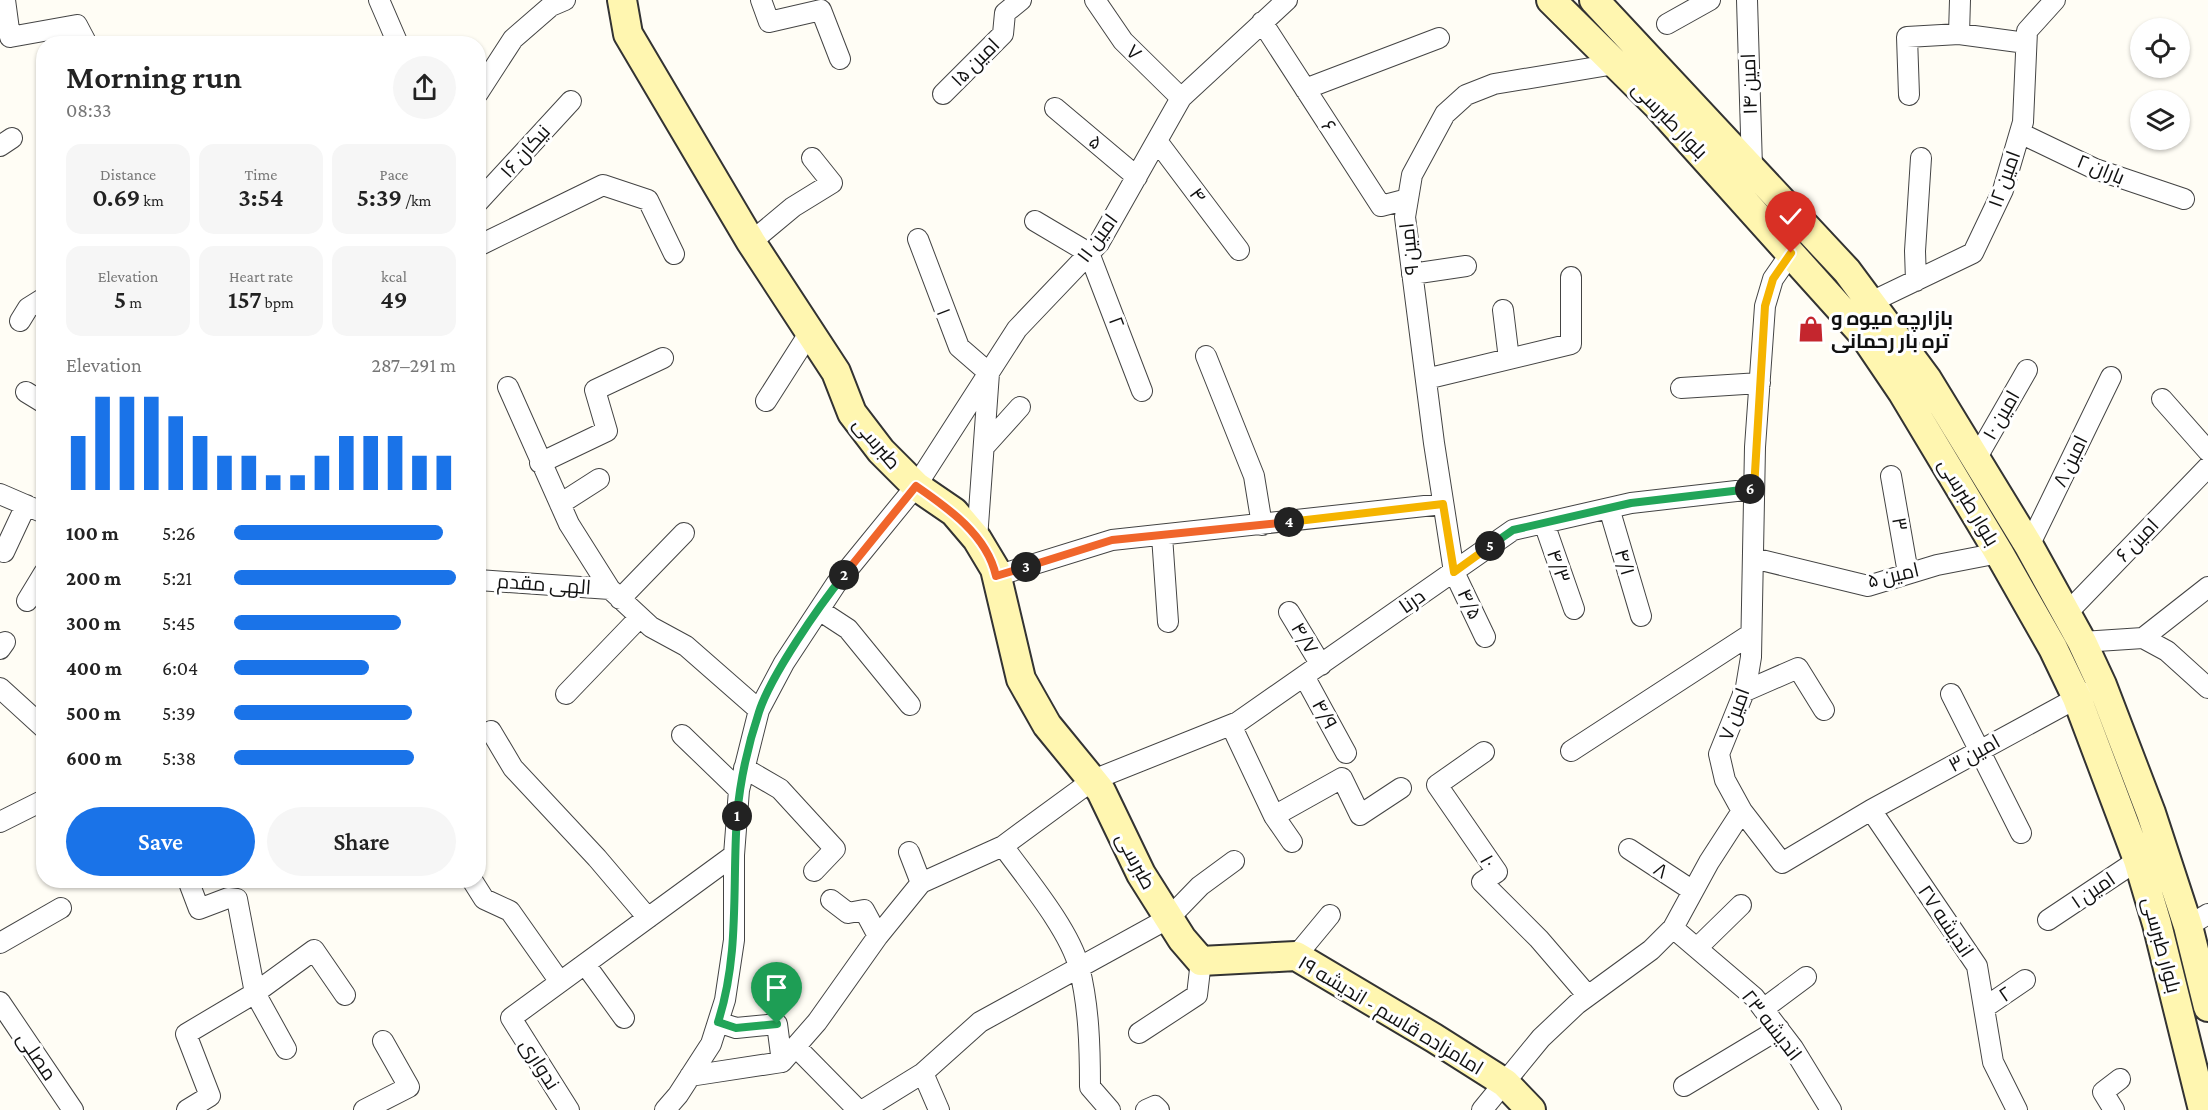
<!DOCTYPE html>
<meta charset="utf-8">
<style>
body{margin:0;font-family:"Crimson Pro",Cairo,serif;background:#f6f6f6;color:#222;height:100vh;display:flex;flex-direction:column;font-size:22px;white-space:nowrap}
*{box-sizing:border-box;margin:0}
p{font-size:20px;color:#767676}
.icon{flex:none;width:33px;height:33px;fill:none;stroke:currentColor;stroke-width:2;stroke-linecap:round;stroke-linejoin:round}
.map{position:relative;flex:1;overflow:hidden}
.drawer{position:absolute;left:36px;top:36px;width:450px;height:852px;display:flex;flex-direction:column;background:#fff;border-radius:24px;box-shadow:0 2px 4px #0004}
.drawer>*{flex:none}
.controls{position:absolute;left:2130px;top:18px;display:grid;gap:12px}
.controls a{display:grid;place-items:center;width:60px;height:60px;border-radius:50%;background:#fff;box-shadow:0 2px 4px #0004;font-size:30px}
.pin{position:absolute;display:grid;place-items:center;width:51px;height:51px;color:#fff;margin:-62px -26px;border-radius:50% 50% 50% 0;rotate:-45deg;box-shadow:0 0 6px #0007}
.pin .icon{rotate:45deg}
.km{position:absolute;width:30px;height:30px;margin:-15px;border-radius:50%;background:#222;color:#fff;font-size:16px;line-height:30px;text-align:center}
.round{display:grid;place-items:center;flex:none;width:63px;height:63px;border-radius:32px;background:#f6f6f6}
.summary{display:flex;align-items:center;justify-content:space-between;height:102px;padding:0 30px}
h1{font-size:33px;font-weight:600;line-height:45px}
.figures{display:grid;grid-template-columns:repeat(3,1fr);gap:9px;height:102px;padding:6px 30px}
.figures div{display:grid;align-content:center;border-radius:15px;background:#f6f6f6;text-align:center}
.figures b{font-size:26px;font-weight:600}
.figures small{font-size:16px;font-weight:400}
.figures p{font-size:16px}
.chart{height:168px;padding:12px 30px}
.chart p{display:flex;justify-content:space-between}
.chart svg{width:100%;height:108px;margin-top:6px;stroke:#1a73e8;stroke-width:6}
.action{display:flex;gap:12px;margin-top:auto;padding:12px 30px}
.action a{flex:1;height:69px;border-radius:36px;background:#1a73e8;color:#fff;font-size:24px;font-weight:600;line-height:69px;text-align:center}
.action a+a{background:#f6f6f6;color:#222}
ul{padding:0 30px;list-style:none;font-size:20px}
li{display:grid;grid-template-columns:96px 72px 1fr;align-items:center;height:45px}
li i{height:15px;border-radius:8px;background:#1a73e8}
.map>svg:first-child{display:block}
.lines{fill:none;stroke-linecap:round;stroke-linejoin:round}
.street-casing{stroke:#444;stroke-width:22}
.secondary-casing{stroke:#333;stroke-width:32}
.street{stroke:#fff;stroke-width:20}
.secondary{stroke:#fff6b0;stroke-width:28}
.split-1-casing{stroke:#fff;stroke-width:12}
.split-2-casing{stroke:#fff;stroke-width:12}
.split-3-casing{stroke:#fff;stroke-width:12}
.split-4-casing{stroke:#fff;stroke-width:12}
.split-5-casing{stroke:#fff;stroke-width:12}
.split-6-casing{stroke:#fff;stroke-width:12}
.split-7-casing{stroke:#fff;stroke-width:12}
.split-1{stroke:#22a559;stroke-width:8}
.split-2{stroke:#22a559;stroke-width:8}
.split-3{stroke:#f0652b;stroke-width:8}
.split-4{stroke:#f0652b;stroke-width:8}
.split-5{stroke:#f5b400;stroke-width:8}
.split-6{stroke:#22a559;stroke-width:8}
.split-7{stroke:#f5b400;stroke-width:8}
.labels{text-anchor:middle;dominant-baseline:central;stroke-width:6;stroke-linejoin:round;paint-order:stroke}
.street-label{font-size:20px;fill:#111;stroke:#fff}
.poi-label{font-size:20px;font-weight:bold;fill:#111;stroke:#fff;text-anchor:start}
</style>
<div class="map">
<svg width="2208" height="1110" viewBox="0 0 2208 1110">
<rect width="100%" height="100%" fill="#fffdf5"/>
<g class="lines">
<g class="street-casing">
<path id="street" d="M5 0 10 37 77 25 87 44
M379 0 398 44
M761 0 769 22 821 10 840 59
M1095 0 1123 41 1181 98
M1747 0 1752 167
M1262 22 1381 206 1408 199
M1667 24 1710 0
M1959 34 2026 43
M1305 89 1439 38
M478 93 513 39 551 6 565 0
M943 94 1003 34 1005 13 1021 0
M1909 95 1907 37 1959 34 1960 0
M1055 108 1137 177
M2020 133 2095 169 2184 199
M1157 141 1239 250
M0 146 12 138
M478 202 571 101
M1035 221 1089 253 1142 391
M918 239 959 347 989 373 977 539
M751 242 793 207 832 183 812 158
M478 246 603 185 648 200 674 254
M1412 274 1466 266
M1916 281 1915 251 1921 158
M1871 302 1973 253 2003 190 2023 122 2027 31 2055 0
M1503 310 1509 359
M20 321 28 308 44 298
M1206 356 1254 476 1262 525
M1426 379 1571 344V277
M508 387 569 524 610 589 651 627 686 646 759 710
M1681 388 1760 383
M26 392 44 403
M2162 399 2208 451
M766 401 810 332
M984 447 1020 407
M1976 459 2027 370
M540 463 607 431 595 390 663 358
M1891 476 1908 573
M0 494 44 513
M560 504 599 479
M1609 508 1641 616
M1544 523 1574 609
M1162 536 1168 622
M2029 546 2111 377
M4 552 26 505
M1753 558 1868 586 1937 565 1999 553
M996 576 1112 540 1443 504
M478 580 610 589
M620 599 684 533
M27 601 44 573
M819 610 848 629 910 705
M1289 612 1321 665
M2067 613 2208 467
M1485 637 1454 572 1434 443 1405 217 1412 175 1445 114 1466 95 1494 84 1615 64
M2143 638 2208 587
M2082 642 2143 638 2167 651 2208 688
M0 649 5 642
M1304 676 1346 753
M0 688 44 728
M1743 692 1798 668 1824 710
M566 694 640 617
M1951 694 2021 833
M1231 725 1274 816 1342 778 1360 815 1401 788
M491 731 513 768 597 858 648 918
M682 735 739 790
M1571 751 1751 634
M1484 752 1437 785 1497 872 1482 882 1539 939 1588 996
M744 768 780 789 835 849 814 871
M1871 810 1977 966 1993 1062 2017 1110
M1742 811 1782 863 1871 810 2086 693
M1274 816 1292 842
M0 822 44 800
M1003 846C1026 878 1069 929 1079 967 1089 1006 1090 1048 1090 1087L1110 1110
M1629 849 1693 891
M909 852 921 883
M188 880 199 909 228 898 237 899 255 993 286 1049
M472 880 484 899 510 911 560 982
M831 900 848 913 864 910 878 936
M2048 920 2138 860
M2188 926 2208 914
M1673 928 1754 997 1793 1048 1831 1110
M0 943 61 908
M1697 948 1741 905
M1296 956 1330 915
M585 964 624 1018
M0 1002 73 1110
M1984 1008 2025 980
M1763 1009 1806 977
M718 1022 736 1028 777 1024 782 1062
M1139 1033 1197 995 1201 961
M796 1047 858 1110
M923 1073 939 1110
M690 1076 782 1062 817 1022 878 936 921 883 1003 846 1093 780 1238 722 1513 530 1631 503 1754 489
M1684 1086 1779 1029
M187 1110 210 1096 186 1034 255 993 314 950 345 995
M364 1110 409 1087 383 1041
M569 1110 511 1018 734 855
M665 1110 678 1095 711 1044 725 1000 734 940V855L739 790 759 710 784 663 836 584 916 486 1017 329 1099 243 1181 98 1287 0
M863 1110 923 1073 980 1022 1169 918 1200 886 1234 861
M1146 1110 1155 1106 1159 1110
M1482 1110 1541 1038 1577 1004 1651 950 1673 928 1709 862 1742 811 1725 780 1719 754 1746 687 1751 657 1755 447 1765 306 1773 279 1791 253
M2114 1110 2103 1092 2120 1079"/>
</g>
<g class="secondary-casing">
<path id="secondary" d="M622 0 628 34 751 242 836 372 852 413 881 451 916 486 954 512 977 539 995 569 1021 679 1047 725 1101 791 1141 874 1182 939 1201 961 1296 956 1434 1038 1505 1083 1531 1110
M1551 0 1658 106 1863 334 1903 393 1999 553 2053 648 2077 698 2138 860 2157 924 2203 1110
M1594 0 1847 271 1927 379 2029 546 2082 642 2102 685 2151 813 2188 926 2208 1007"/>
</g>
<use href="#street" class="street"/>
<use href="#secondary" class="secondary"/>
</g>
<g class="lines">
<g class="split-1-casing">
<path id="split-1" d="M737 816C732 885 740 955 718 1022L736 1028 777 1024"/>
</g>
<g class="split-2-casing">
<path id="split-2" d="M737 816C740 781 748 745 759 712 771 675 819 606 844 575"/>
</g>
<g class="split-3-casing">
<path id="split-3" d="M844 575 916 486C948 508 987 535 996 576L1026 567"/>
</g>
<g class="split-4-casing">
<path id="split-4" d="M1026 567 1112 540 1289 522"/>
</g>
<g class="split-5-casing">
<path id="split-5" d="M1289 522 1443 504 1454 572 1490 546"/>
</g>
<g class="split-6-casing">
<path id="split-6" d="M1490 546 1513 530 1631 503 1750 489"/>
</g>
<g class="split-7-casing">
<path id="split-7" d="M1750 489H1754L1765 306 1773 279 1791 253"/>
</g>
<use href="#split-1" class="split-1"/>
<use href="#split-2" class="split-2"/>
<use href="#split-3" class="split-3"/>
<use href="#split-4" class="split-4"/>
<use href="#split-5" class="split-5"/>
<use href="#split-6" class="split-6"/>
<use href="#split-7" class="split-7"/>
</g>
<defs>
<g id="shop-bare" transform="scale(2.07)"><path d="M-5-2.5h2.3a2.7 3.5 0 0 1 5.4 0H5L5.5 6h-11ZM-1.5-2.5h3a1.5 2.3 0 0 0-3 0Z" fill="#c4262e" stroke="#fff" stroke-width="2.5" paint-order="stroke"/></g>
</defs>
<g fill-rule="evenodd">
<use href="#shop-bare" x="1811" y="329"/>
</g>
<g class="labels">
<g class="street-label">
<text transform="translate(1134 52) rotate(44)">۷</text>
<text transform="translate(975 62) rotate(-45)">امین ۱۵</text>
<text transform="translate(1749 84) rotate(-92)">امین ۱۴</text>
<text transform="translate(1670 120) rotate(46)">بلوار طبرسی</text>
<text transform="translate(1329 126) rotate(57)">۶</text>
<text transform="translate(1096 142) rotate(40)">۵</text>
<text transform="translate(525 151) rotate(-48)">نیکان ۱۶</text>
<text transform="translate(2101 169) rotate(22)">باران ۲</text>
<text transform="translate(2004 179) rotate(-70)">امین ۱۲</text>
<text transform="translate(1198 195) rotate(53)">۴</text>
<text transform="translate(1097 238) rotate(-54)">امین ۱۱</text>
<text transform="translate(1409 249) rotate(-96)">امین ۹</text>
<text transform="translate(944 312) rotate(69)">۱</text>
<text transform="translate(1117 322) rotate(70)">۲</text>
<text transform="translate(2001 415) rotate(-60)">امین ۱۰</text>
<text transform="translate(877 443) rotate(50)">طبرسی</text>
<text transform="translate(2070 461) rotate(-64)">امین ۸</text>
<text transform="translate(1969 502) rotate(59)">بلوار طبرسی</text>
<text transform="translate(1900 524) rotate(80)">۳</text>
<text transform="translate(2137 540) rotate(-46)">امین ۶</text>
<text transform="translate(1625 562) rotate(74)">۴/۱</text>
<text transform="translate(1559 566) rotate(71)">۴/۳</text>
<text transform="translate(1893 575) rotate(-13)">امین ۵</text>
<text transform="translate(544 584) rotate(4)">الهی مقدم</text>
<text transform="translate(1412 601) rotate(-35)">درنا</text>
<text transform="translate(1470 604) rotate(65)">۴/۵</text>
<text transform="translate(1305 638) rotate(59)">۴/۷</text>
<text transform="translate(1325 714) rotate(61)">۴/۹</text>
<text transform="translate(1734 714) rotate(-70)">امین ۷</text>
<text transform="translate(1974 753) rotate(-29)">امین ۳</text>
<text transform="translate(1136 861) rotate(62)">طبرسی</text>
<text transform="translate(1488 861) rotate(61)">۱۰</text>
<text transform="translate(1661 870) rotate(33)">۸</text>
<text transform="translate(2093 890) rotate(-34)">امین ۱</text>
<text transform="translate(1946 921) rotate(56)">اندیشه ۲۷</text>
<text transform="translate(2162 945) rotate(75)">بلوار طبرسی</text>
<text transform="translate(2005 994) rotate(-34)">۲</text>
<text transform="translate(1391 1015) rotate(31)">امامزاده قاسم - اندیشه ۱۹</text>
<text transform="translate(1772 1025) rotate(52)">اندیشه ۲۳</text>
<text transform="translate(37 1056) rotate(56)">مصلی</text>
<text transform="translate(540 1064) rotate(58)">ندواری</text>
</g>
<g class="poi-label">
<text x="1831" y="318">بازارچه میوه و<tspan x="1831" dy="23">تره بار رحمانی</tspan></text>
</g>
</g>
</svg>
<div class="controls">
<a><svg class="icon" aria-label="locate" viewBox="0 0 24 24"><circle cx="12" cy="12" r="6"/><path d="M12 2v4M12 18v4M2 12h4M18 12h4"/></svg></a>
<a><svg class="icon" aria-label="layers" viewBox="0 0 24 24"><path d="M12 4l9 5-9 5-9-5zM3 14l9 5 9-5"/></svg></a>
</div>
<div class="pin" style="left:777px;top:1024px;background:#1e9e55"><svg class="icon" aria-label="arrive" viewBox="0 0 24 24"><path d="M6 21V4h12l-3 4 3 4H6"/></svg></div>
<div class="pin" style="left:1791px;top:253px;background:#d93025"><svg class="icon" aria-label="check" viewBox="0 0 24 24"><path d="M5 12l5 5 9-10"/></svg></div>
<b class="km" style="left:737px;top:816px">1</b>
<b class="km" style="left:844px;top:575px">2</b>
<b class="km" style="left:1026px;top:567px">3</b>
<b class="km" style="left:1289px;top:522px">4</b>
<b class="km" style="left:1490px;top:546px">5</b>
<b class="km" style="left:1750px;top:489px">6</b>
<section class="drawer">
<div class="summary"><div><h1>Morning run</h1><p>08:33</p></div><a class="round"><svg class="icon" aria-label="share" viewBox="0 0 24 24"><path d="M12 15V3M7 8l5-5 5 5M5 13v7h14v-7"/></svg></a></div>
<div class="figures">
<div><p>Distance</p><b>0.69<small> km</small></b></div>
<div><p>Time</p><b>3:54</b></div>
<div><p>Pace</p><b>5:39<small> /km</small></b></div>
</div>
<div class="figures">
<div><p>Elevation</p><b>5<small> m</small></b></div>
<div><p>Heart rate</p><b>157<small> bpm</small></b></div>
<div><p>kcal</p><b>49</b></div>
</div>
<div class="chart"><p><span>Elevation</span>287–291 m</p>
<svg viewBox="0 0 160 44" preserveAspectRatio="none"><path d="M5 44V22M15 44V6M25 44V6M35 44V6M45 44V14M55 44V22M65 44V30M75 44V30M85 44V38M95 44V38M105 44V30M115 44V22M125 44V22M135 44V22M145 44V30M155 44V30"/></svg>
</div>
<ul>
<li><b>100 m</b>5:26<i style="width:94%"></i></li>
<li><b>200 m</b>5:21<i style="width:100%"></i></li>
<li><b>300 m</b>5:45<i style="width:75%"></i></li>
<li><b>400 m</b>6:04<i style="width:61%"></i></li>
<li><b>500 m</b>5:39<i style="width:80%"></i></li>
<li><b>600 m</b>5:38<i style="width:81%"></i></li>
</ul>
<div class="action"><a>Save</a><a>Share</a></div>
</section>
</div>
